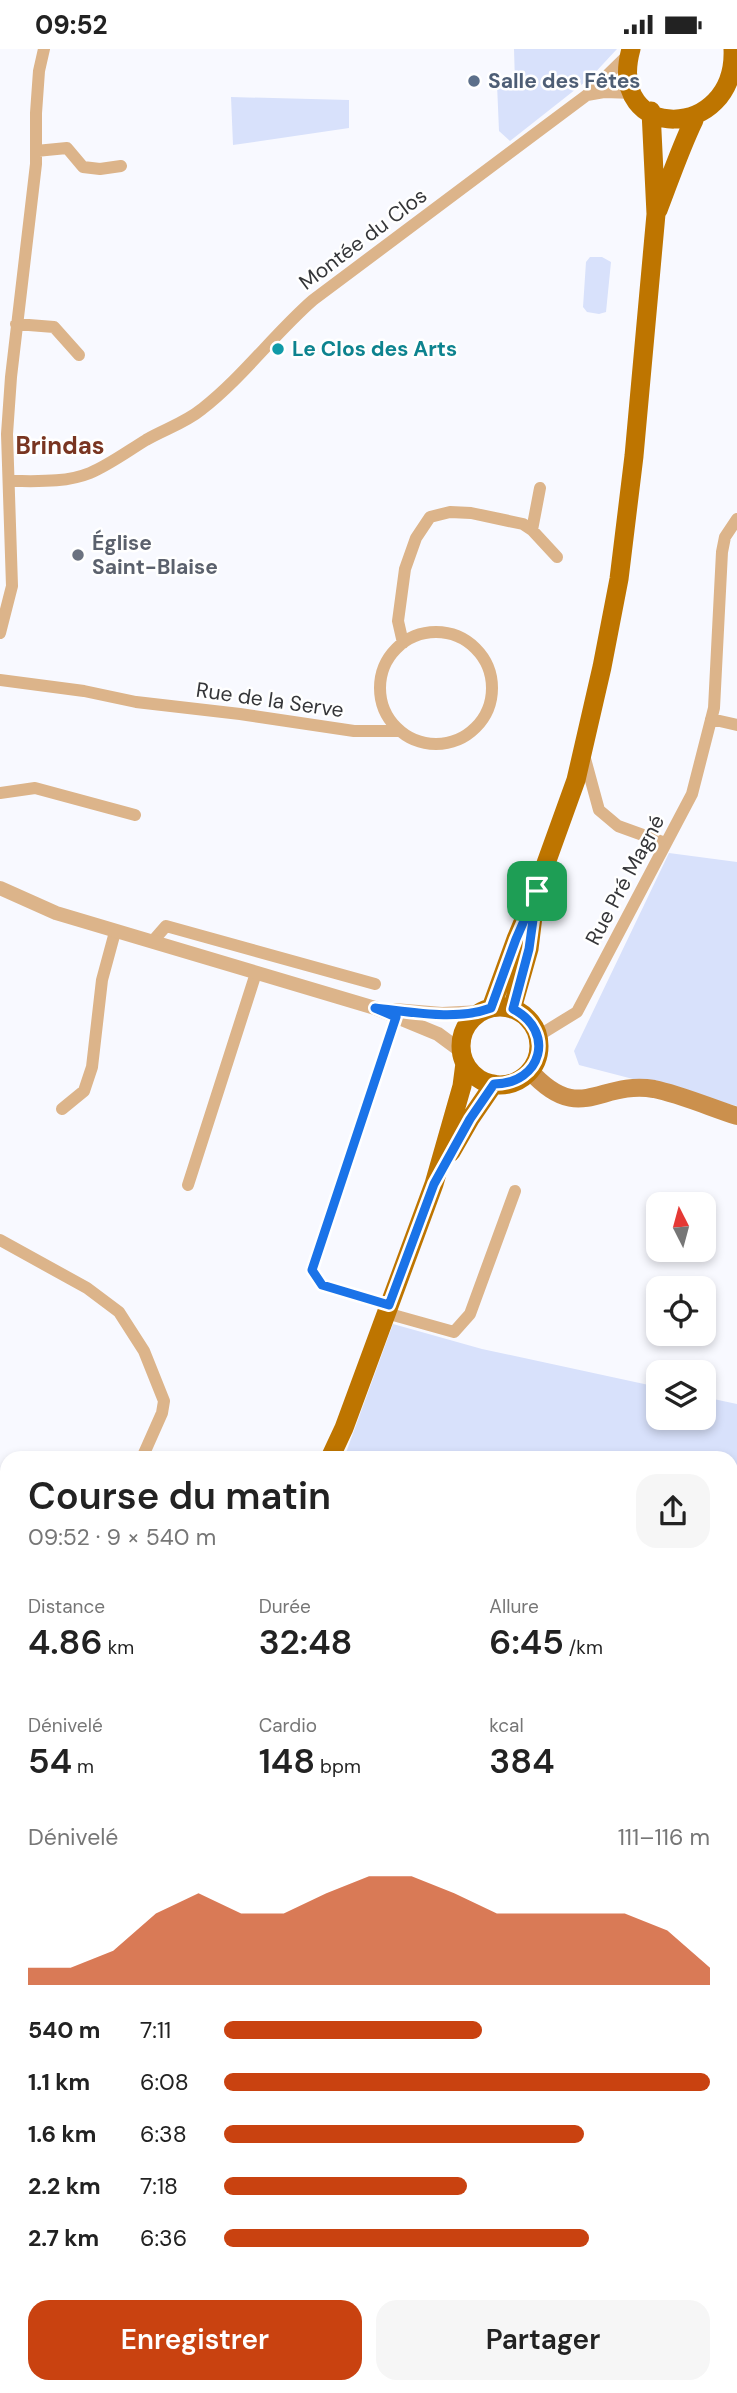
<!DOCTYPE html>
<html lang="fr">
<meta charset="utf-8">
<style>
body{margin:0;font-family:"DM Sans",sans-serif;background:#f6f6f6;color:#222;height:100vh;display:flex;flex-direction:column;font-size:26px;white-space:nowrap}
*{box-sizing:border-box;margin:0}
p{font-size:23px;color:#767676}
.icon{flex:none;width:38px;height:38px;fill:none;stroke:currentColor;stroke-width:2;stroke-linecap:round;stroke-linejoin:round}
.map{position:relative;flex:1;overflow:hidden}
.details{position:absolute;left:0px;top:1402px;width:738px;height:943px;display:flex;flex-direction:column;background:#fff;border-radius:21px 21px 0 0;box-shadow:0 4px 10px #0003}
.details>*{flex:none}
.needle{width:46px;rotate:354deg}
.buttons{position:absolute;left:646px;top:1143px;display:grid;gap:14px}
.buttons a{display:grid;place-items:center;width:70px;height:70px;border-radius:14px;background:#fff;box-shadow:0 4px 10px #0003;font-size:35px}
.pin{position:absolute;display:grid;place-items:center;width:60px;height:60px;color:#fff;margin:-30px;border-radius:14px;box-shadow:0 4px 10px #0006}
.round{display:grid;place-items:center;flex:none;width:74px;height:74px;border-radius:21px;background:#f6f6f6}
.headline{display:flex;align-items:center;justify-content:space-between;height:119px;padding:0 28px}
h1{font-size:38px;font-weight:600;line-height:52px}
.figures{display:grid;grid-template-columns:repeat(3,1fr);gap:10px;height:119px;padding:7px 28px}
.figures div{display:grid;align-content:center}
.figures b{font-size:35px;font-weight:600}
.figures small{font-size:19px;font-weight:400}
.figures p{font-size:19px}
.chart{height:196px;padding:14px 28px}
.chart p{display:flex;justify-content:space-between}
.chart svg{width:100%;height:126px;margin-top:7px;fill:#c94210;opacity:.7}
.cta{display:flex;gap:14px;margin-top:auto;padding:14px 28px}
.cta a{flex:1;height:80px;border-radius:21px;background:#c94210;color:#fff;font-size:28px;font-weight:600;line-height:80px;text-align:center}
.cta a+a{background:#f6f6f6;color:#222}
ul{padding:0 28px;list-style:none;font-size:23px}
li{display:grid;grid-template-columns:112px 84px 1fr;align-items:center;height:52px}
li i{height:18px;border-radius:9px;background:#c94210}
.status{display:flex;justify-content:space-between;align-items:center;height:49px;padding:0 35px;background:#fff;direction:ltr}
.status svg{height:19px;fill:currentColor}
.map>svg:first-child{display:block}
.green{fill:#d8e1fb}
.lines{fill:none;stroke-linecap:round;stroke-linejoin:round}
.taxiway{stroke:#a6a8ac;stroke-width:37}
.runway{stroke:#a6a8ac;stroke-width:93}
.minor{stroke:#dcb48a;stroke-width:12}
.tertiary{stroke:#dcb48a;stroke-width:14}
.secondary{stroke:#cb904d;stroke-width:18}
.primary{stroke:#be7500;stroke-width:19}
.route-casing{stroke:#fff;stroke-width:14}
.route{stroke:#1a73e8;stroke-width:9}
.service-dot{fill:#5c6f8a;stroke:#fff;stroke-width:2.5}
.culture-dot{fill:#0f9aa8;stroke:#fff;stroke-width:2.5}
.worship-dot{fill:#6b7280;stroke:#fff;stroke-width:2.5}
.labels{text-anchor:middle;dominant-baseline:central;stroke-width:5;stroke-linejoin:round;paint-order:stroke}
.service-label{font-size:21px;font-weight:bold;fill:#4e5e75;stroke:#fff;text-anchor:start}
.street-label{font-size:21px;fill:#353639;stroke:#fff}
.culture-label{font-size:21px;font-weight:bold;fill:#0d838f;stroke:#fff;text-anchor:start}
.worship-label{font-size:21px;font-weight:bold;fill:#5b616d;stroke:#fff;text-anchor:start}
.quarter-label{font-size:24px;font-weight:bold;fill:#793521;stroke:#fff}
</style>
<div class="status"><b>09:52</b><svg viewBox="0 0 49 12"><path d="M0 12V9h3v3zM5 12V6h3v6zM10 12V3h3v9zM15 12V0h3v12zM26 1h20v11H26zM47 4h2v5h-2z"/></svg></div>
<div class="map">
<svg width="737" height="2344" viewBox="0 0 737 2344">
<rect width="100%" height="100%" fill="#f8f9ff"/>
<path class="green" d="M514 0H617L590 29 510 92 499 82 497 35 515 34Z
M231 48 349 51V79L233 96Z
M590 208H602L611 213 606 263 599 265 587 263 583 258 586 213Z
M669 804 737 813V1057L579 1016 574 1002Z
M393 1275 482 1300 658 1338V1368H704V1348L737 1355V1520L732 1516V1409H344Z"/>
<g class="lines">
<path class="taxiway" d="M732 2202 737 2206"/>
<path class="runway" d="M712 2344V2338"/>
<path class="minor" d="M587 46 604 43 634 44
M36 102 67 99 83 118 100 120 121 117
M16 275 54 278 79 306
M10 432C37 432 65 434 90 424 109 416 128 402 146 391 165 380 185 374 202 360 243 328 274 285 313 251L587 46 631 3
M532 481 540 439
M380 639a56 56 0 1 1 112 0a56 56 0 1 1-112 0Z
M0 584 12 537 7 385 11 328 36 115V64L39 22 44 0
M403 594 398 572 405 520 416 489 430 468 450 463 471 464 523 475 532 481 557 508
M0 631 84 642 136 653 240 665 354 682H400
M711 670 737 676
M584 706 599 761 618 777 665 794
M0 744 35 739 135 766
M152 893 166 877 375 935
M538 987 577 963 692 745 714 659 722 503 725 488 737 470
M62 1060 84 1042 92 1018 102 931 115 883
M188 1136 256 924
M0 1191 87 1239 119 1263 144 1302 164 1352 162 1364 142 1409
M389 1256 322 1236 312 1221 396 968
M386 1264 454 1283 470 1265 515 1142
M0 1689 7 1692
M732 2124 737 2127"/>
<path class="tertiary" d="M0 839 56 864 375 959 438 985 461 1002
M394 961 442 965 481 963"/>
<path class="secondary" d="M530 1022C580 1077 599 1031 654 1040 679 1045 712 1059 737 1067"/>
<path class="primary" d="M631 0C605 94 737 93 733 0
M658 161C670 130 680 100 694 71
M461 997a39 39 0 1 1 78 0a39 39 0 1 1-78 0Z
M491 959 516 890 536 842 576 731 602 618 619 530 634 407 656 165 651 62
M512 960 529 900 533 867
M451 1103 470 1070 494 1035
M330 1409 344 1379 434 1135 462 1037 465 1014
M0 1769 7 1764"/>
</g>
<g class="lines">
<g class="route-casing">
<path id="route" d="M537 842 529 900 513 960C556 982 542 1035 494 1035L470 1070 434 1135 389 1256 322 1236 312 1221 396 968 375 959C412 963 456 972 491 959L516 890Z"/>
</g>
<use href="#route" class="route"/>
</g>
<circle class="service-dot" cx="474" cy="32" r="7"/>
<circle class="culture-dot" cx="278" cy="300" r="7"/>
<circle class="worship-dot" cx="78" cy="506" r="7"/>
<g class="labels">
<g class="service-label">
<text x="488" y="32">Salle des Fêtes</text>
</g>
<g class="street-label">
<text transform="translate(363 190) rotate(-37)">Montée du Clos</text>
<text transform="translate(270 651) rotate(8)">Rue de la Serve</text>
<text transform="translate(625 831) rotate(-62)">Rue Pré Magné</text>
</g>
<g class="culture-label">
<text x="292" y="300">Le Clos des Arts</text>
</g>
<g class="worship-label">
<text x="92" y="494">Église<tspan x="92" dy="24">Saint-Blaise</tspan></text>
</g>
<g class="quarter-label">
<text x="60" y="396">Brindas</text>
</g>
</g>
</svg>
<div class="buttons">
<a><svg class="needle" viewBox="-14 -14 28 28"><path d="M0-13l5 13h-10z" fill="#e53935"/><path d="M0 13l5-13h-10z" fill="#767676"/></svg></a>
<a><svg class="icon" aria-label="locate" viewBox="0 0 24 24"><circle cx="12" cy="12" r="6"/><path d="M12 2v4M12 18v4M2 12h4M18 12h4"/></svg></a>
<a><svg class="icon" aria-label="layers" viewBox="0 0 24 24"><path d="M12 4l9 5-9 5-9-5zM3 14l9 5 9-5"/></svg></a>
</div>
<div class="pin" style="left:537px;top:842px;background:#1e9e55"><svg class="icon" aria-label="arrive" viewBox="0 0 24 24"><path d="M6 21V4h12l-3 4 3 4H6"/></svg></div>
<section class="details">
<div class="headline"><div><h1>Course du matin</h1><p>09:52 · 9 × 540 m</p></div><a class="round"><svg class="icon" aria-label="share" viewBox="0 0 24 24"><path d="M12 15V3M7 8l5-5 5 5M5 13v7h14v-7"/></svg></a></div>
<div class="figures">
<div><p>Distance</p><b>4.86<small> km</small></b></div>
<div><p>Durée</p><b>32:48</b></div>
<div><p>Allure</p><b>6:45<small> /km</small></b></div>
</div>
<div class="figures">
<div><p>Dénivelé</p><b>54<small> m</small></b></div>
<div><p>Cardio</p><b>148<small> bpm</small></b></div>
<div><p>kcal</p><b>384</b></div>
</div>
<div class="chart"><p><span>Dénivelé</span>111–116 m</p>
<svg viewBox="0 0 160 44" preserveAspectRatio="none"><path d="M0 44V38L10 38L20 32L30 19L40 12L50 19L60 19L70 12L80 6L90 6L100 12L110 19L120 19L130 19L140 19L150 25L160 38V44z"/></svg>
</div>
<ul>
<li><b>540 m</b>7:11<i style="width:53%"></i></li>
<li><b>1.1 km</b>6:08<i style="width:100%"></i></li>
<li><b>1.6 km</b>6:38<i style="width:74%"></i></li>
<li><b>2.2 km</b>7:18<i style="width:50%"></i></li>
<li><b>2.7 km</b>6:36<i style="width:75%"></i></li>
</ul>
<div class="cta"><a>Enregistrer</a><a>Partager</a></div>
</section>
</div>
